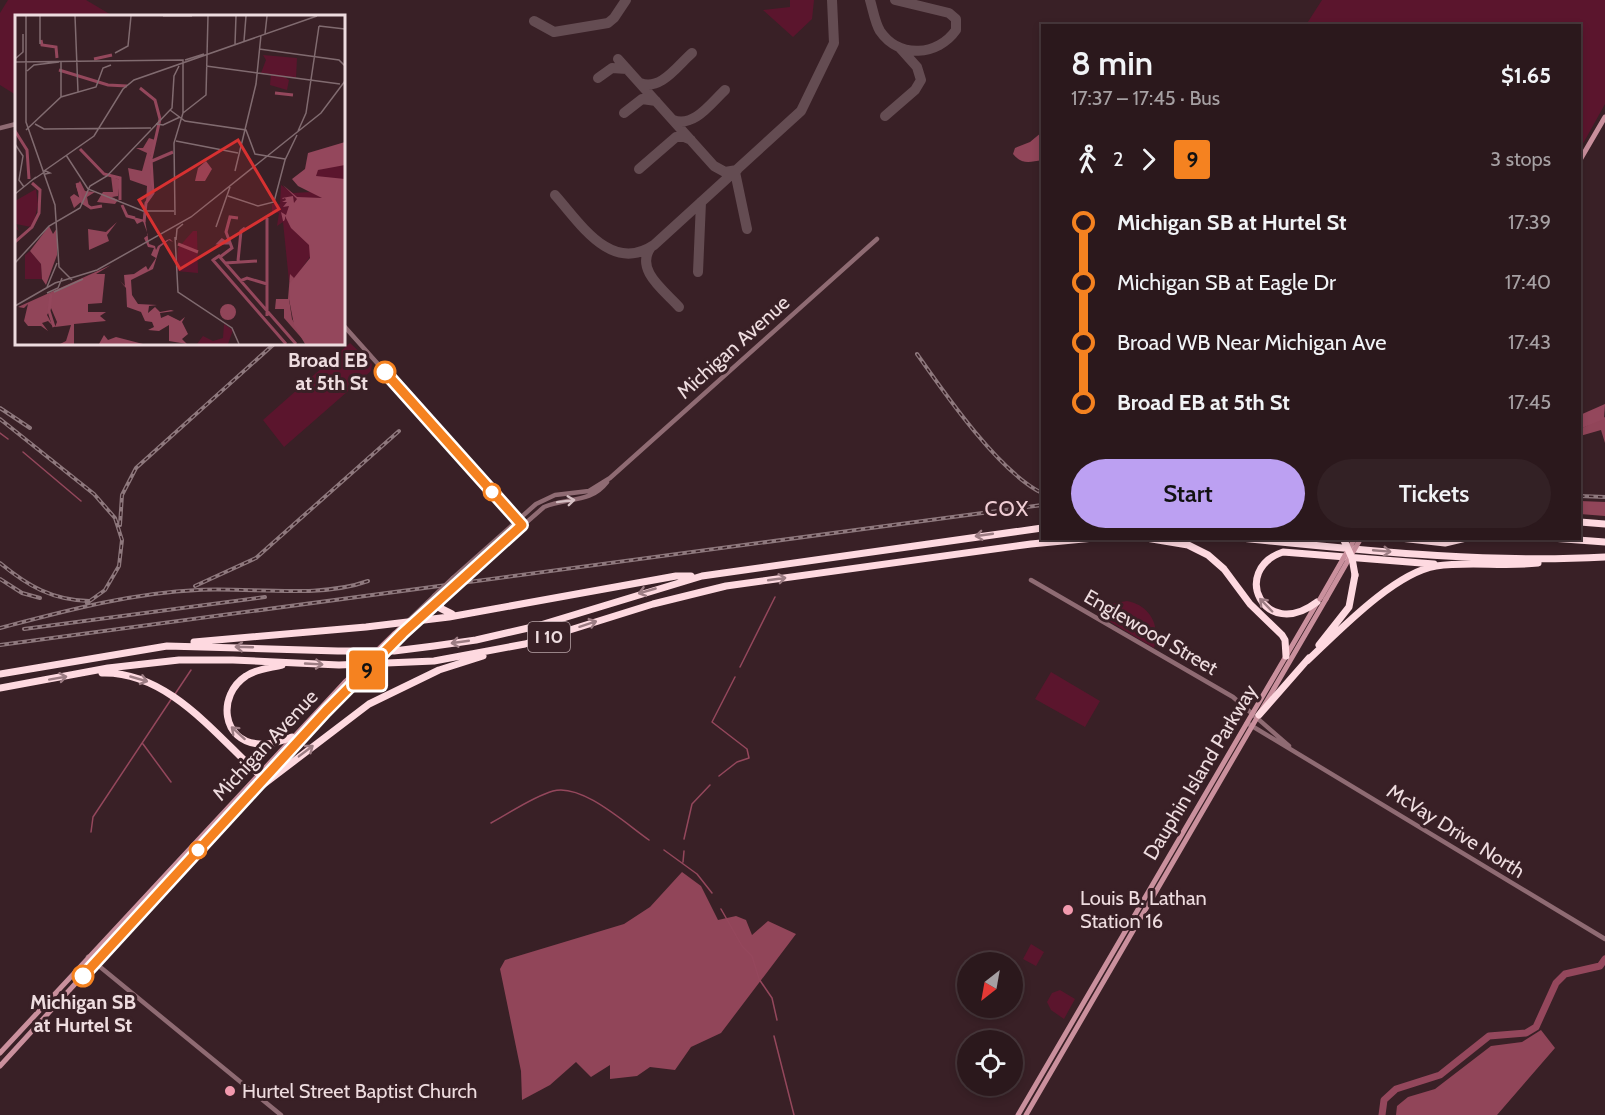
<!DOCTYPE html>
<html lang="en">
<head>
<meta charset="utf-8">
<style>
  body { margin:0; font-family:Cabin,sans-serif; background:#332125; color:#f1f3f6; height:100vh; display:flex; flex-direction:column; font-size:22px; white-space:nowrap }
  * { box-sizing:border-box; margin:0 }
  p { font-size:20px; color:#a6a0a3 }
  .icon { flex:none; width:33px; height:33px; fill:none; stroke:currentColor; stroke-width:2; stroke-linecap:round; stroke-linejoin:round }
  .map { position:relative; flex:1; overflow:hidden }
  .details { position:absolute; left:1041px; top:24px; width:540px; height:516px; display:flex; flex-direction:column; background:#2b181c; border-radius:0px; box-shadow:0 3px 9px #0003,0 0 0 2px #47373b }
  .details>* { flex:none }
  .badge { padding:0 12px; border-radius:4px; font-size:21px; line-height:39px }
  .needle { width:39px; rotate:211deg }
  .controls { position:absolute; left:957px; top:952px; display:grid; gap:12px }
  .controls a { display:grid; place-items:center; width:66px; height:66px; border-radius:50%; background:#2b181c; box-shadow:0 3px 9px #0003,0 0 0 2px #47373b; font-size:30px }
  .map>.badge { position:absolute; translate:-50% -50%; box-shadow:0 0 0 3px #fff }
  .legs { display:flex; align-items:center; gap:9px; height:66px; padding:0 30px; font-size:20px }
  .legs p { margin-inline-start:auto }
  .overview { display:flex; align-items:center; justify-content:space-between; height:102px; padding:0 30px }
  h1 { font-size:33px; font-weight:600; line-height:45px }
  .button { display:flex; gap:12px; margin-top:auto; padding:12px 30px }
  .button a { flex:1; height:69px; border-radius:36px; background:#bca0f2; color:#111; font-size:24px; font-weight:600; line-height:69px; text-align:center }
  .button a+a { background:#332125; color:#f1f3f6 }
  ul { padding:0 30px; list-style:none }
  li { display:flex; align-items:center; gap:21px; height:60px; font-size:22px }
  li i { display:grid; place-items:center; width:9px; height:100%; margin:0 8px; background:currentColor }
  li i::after { content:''; width:15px; height:15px; margin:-8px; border:4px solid; border-radius:50%; background:#2b181c }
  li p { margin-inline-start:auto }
  li:first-child i { background:linear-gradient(#0000 50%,currentColor 0) }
  li:last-child i { background:linear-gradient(currentColor 50%,#0000 0) }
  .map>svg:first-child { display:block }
  .green { fill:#5b152d }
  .forest { fill:#914559 }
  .water { fill:#94475c }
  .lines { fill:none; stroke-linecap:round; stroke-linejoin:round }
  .stream { stroke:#94475c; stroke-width:1.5 }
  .river { stroke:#94475c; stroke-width:7 }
  .taxiway { stroke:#644c52; stroke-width:10 }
  .tertiary { stroke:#8f6b73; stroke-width:4.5 }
  .secondary { stroke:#ca909d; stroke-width:5 }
  .motorway { stroke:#fed9e0; stroke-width:7 }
  .rail-casing { stroke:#8e787d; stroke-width:4 }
  .rail { stroke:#392026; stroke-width:1.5; stroke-dasharray:4.5; stroke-linecap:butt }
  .tertiary-bridge { stroke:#8f6b73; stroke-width:4.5 }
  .secondary-bridge { stroke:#ca909d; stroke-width:5 }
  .motorway-bridge { stroke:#fed9e0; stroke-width:7 }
  .oneway { stroke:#d6c0c4 }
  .oneway2 { stroke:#9c7c83 }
  .line-1-casing { stroke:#fff; stroke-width:14 }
  .line-1 { stroke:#f58220; stroke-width:9 }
  .stop-1-dot { fill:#fff; stroke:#f58220; stroke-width:3 }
  .poi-dot { fill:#f29aae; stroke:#392026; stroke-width:2 }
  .labels { text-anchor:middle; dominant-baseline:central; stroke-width:6; stroke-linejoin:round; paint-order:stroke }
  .shield { fill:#392026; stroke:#b8a4a8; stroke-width:1.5 }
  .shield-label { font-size:18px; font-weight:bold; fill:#eedcdf }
  .street-label { font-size:20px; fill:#eedcdf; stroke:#392026 }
  .stop-label { font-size:20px; font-weight:bold; fill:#eedcdf; stroke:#392026; text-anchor:end }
  .poi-label { font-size:20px; fill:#eedcdf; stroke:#392026; text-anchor:start }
  .neighbourhood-label { font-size:21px; letter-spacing:1.5px; fill:#f1ced5; stroke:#392026 }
  .inset-river { fill:none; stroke:#94475c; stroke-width:3 }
  .inset-road { fill:none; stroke:#816b70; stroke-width:1.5 }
  .view { fill:#d73131; fill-opacity:0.15; stroke:#d73131; stroke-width:3 }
  .inset-edge { fill:none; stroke:#eedcdf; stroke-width:3 }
</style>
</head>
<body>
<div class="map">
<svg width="1605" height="1115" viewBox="0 0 1605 1115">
  <rect width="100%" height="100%" fill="#392026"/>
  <path class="green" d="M 8,0 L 86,0 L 113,16 L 16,16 L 16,95 L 0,85 L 0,13 Z
    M 790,0 L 814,0 L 812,19 L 793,37 L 763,10 L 790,7 Z
    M 1322,0 L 1605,0 L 1605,104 L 1580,149 L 1580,26 L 1306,25 Z
    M 350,343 L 372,364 L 371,371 L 284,447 L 263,420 Z
    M 1127,601 C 1150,605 1161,626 1154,648 L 1097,614 L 1110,604 Z
    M 1051,672 L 1100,701 L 1085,727 L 1035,699 Z
    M 1031,944 L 1044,952 L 1036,966 L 1023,959 Z
    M 1060,990 L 1075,999 L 1064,1019 L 1051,1010 L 1047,1002 L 1052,993 Z"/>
  <path class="forest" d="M 1042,132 L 1042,160 C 1030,162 1022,165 1013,154 L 1015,148 L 1030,142 Z
    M 1605,417 L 1605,443 L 1601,430 L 1580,436 L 1580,429 Z
    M 1580,501 L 1605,502 L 1605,516 L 1580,514 Z
    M 682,872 L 701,886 L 718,920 L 736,916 L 746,920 L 752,935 L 768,921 L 796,934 L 721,1033 L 691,1047 L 675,1070 L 650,1067 L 637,1076 L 610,1079 L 610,1065 L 591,1077 L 576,1062 L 550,1085 L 522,1100 L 521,1071 L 500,969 L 505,960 L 624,924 L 650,907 Z
    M 1541,1030 L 1555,1048 L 1497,1115 L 1396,1115 L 1397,1106 L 1408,1097 L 1435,1089 L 1491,1046 L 1522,1042 Z"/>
  <path class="water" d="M 1605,404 L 1604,419 L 1580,429 L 1580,415 Z"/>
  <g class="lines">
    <path class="stream" d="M 0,433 L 8,439
      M 23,452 L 81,501
      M 740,667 L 775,597
      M 175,694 L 191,670
      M 143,744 L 171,782
      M 719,776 L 737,762 L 749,758 L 747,749 L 712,722 L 735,677
      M 491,823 C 510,813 532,797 553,791 C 582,783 626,824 649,840
      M 91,832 L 93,817 L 172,698
      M 684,839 L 692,804 L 710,785
      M 664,850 L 697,874 L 712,893
      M 683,862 L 684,851
      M 721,909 L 742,946 L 752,956 L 759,979 L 772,998 L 777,1020
      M 774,1036 L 794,1115"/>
    <path class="river" d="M 1382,1115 L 1384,1100 L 1396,1089 L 1440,1075 L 1489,1036 L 1526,1033 L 1536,1027 L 1556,983 L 1565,974 L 1600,966 L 1605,959"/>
    <path class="taxiway" d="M 870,0 C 873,10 875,23 880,31 C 899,59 938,56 956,30 L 956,19 L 949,13 L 895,0
      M 534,21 L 554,32 L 608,23 L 614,18 L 626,0
      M 618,59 L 714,166 L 725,172 L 737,170
      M 598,78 L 612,68 L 627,69
      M 640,83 C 661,91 677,66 692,53
      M 624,113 L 642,99 L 656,101
      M 885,116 L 915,90 L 921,80 L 917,67 L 900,48
      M 673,120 C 694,128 711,103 725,90
      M 639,169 L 676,137 L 684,137 L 691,140
      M 735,172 L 747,229
      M 555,195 C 580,223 611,274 654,245 L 801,111 L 834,43 L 832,0
      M 651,247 C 634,270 665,291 679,307
      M 698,272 L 701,202"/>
    <path class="tertiary" d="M 0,128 L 16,124
      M 344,326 L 522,525
      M 464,577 L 544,507 C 567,497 590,504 607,482
      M 453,578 L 536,504 L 555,495 L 589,491 L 610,478 L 877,239
      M 1031,580 L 1233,697 L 1289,746
      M 418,619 L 442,597
      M 408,621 L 434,596
      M 1247,723 L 1605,939
      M 88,957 L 281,1115"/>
    <path class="secondary" d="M 1580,160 L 1605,117
      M 403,633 L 417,620
      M 394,634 L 407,622
      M 254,788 L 354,682
      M 0,1053 L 345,682
      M 0,1066 L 246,797
      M 1018,1115 L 1317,603
      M 1026,1115 L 1326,599"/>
    <path class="motorway" d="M 1580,522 L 1605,524
      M 1146,538 L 1188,545 L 1208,555 L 1224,569 L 1250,604 L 1282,635 L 1285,640 L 1286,656
      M 1240,538 C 1361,550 1483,564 1605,557
      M 1400,538 L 1445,543 L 1466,538
      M 1551,538 L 1605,542
      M 442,597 L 440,608 L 452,614
      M 1317,602 C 1264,642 1230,570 1283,552 L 1434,564
      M 194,642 L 366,627 L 449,617 L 676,576 L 691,576
      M 1319,645 L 1349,607 L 1355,575
      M 1307,661 C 1339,631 1394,573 1436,566 C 1469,561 1504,567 1538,563
      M 282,665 C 270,668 256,669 246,676 C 217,695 221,742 260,744 C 271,745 282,741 292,737
      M 102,673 C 169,671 217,737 263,778
      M 0,674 L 167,646 L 338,651 L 394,651 L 434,646 L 476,640 L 537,626 L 702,576 L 1042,528
      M 0,688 L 108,668 L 179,660 L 233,660 L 339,665 L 434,661 L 525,644 L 653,604 L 726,586 L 1031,544 L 1094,538
      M 1259,715 L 1309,658
      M 243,800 L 369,704 L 439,670 L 483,656"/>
    <defs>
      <path id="rail" d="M 917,354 C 945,394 999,472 1042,493
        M 0,408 L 30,428
        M 0,419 L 94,494 L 115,518 L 122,540 L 119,566 L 105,590 L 87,603
        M 1580,496 L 1605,497
        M 120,525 L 122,495 L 136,468 L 274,344
        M 0,563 C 28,586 52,600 89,601
        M 0,579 L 22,593 L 40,598
        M 195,586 L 256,558 L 399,431
        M 0,628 C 65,611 131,593 198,590 C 251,587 318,599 368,581
        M 24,629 L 265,597
        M 0,645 L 1042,505"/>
    </defs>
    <use href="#rail" class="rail-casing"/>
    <use href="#rail" class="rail"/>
    <path class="tertiary-bridge" d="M 445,595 L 464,577
      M 434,596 L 453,578"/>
    <path class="secondary-bridge" d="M 1320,599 L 1355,538
      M 1326,599 L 1361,538
      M 345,682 L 394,634
      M 354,682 L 403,633"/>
    <path class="motorway-bridge" d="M 1343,538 L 1352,558 L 1355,575"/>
  </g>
  <defs><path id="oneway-shaft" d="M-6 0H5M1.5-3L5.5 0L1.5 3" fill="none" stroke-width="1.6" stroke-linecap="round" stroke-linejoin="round" transform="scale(1.5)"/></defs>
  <use class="oneway" href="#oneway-shaft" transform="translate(566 501) rotate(-7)"/>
  <g class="oneway2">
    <use href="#oneway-shaft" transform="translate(984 535) rotate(172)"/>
    <use href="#oneway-shaft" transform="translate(1382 551) rotate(5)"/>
    <use href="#oneway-shaft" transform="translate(777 579) rotate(-8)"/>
    <use href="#oneway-shaft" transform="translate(647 591) rotate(164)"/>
    <use href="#oneway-shaft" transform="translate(1266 605) rotate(-134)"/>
    <use href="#oneway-shaft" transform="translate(588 624) rotate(-18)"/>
    <use href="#oneway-shaft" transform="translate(460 642) rotate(172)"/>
    <use href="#oneway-shaft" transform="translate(244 647) rotate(-178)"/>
    <use href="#oneway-shaft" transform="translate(314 664) rotate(3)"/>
    <use href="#oneway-shaft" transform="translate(58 678) rotate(-10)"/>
    <use href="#oneway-shaft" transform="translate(139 679) rotate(16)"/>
    <use href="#oneway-shaft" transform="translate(238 733) rotate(-138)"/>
    <use href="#oneway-shaft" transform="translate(306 751) rotate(-37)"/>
  </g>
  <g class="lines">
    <defs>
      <path id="line-1" d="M 83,976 L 326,711 L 403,633 L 522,525 L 385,372"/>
    </defs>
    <use href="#line-1" class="line-1-casing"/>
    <use href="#line-1" class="line-1"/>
  </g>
  <g class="stop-1-dot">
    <circle cx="385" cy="372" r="10"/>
    <circle cx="492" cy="492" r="8"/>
    <circle cx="198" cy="850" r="8"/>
    <circle cx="83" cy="976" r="10"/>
  </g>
  <g class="poi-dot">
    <circle cx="1068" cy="910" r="6"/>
    <circle cx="230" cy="1091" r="6"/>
  </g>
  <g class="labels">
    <rect class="shield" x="528" y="622" width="42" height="30" rx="4.5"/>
    <g class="shield-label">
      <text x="549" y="637">I 10</text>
    </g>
    <g class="street-label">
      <text transform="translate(733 347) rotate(-42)">Michigan Avenue</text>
      <text transform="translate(1151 632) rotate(30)">Englewood Street</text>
      <text transform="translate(265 745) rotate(-47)">Michigan Avenue</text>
      <text transform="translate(1200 772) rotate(-59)">Dauphin Island Parkway</text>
      <text transform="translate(1456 831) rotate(32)">McVay Drive North</text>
    </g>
    <g class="stop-label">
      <text x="368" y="360">Broad EB<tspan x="368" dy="23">at 5th St</tspan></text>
      <text x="83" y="1002" text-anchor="middle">Michigan SB<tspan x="83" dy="23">at Hurtel St</tspan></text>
    </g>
    <g class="poi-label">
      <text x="1080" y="898">Louis B. Lathan<tspan x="1080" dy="23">Station 16</tspan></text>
      <text x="242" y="1091">Hurtel Street Baptist Church</text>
    </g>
    <g class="neighbourhood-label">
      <text x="1007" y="508">COX</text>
    </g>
  </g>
  <g transform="translate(15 15)">
    <rect width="330" height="330" fill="#392026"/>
    <path d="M 248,40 L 282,43 L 281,63 L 268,61 L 274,65 L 272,75 L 255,70 L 256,59 L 246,58 L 251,45 ZM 321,149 L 330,150 L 330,169 L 304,167 L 297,157 ZM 266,170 L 278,178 L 296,177 L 308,182 L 291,215 L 297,239 L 278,266 L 274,266 L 268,207 L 262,211 L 264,198 L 257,197 L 257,189 L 265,189 ZM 21,174 L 23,189 L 19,207 L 16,212 L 1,209 L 4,216 L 0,213 L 0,186 ZM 178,216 L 182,216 L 183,258 L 161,256 L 163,233 ZM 15,236 L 26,249 L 27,264 L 10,264 L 10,240 ZM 209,309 L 218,315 L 213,329 L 182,329 L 188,321 L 198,326 L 208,323 Z" fill="#5b152d"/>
    <path d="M 134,123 L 140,125 L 135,143 L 137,178 L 131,188 L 132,171 L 115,165 L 113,153 L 127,156 L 132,138 L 121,133 L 128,133 ZM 191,146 L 197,154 L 190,166 L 180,166 L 183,153 ZM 96,161 L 105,165 L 103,181 L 97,182 L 103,185 L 100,189 L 82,187 L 88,177 L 98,177 ZM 65,166 L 70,176 L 80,177 L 72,182 L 74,192 L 67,186 L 59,193 L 55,182 L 59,179 L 65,183 L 61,171 ZM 102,207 L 92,220 L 94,226 L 74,235 L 73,214 L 91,217 ZM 34,211 L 38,219 L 42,213 L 42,240 L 31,270 L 27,264 L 26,249 L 15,236 ZM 96,250 L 81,259 L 90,259 L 87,288 L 73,289 L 73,297 L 91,297 L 85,301 L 91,306 L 59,309 L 59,329 L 45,329 L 51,326 L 56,310 L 40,312 L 42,307 L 36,293 L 32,300 L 38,311 L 33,306 L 27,308 L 33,316 L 26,311 L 13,311 L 9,306 L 13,289 L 9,293 L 3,292 ZM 275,259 L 279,263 L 274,284 L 277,304 L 290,327 L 269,303 L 269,294 L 260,294 L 261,284 L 273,284 ZM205 297a8 8 0 1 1 16 0a8 8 0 1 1-16 0Z" fill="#914559"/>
    <path d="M 330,127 L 330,150 L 303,155 L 301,161 L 330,164 L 330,329 L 290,329 L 279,310 L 274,284 L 275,268 L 295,243 L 294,230 L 276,213 L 270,201 L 270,204 L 269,206 L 268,206 L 266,197 L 271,200 L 274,191 L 268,192 L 272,187 L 267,187 L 271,185 L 270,183 L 268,184 L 267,183 L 278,181 L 279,188 L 282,184 L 268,170 L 282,182 L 307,183 L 283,171 L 277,164 L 290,154 L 293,138 ZM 118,202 L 130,205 L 134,229 L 140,231 L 141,235 L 143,231 L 152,225 L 155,224 L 158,227 L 154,225 L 145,232 L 138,254 L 116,265 L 117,280 L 123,289 L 142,290 L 134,291 L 133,298 L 140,292 L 145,297 L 156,295 L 159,296 L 145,298 L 146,303 L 153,300 L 165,306 L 170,302 L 167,307 L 173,319 L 167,324 L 172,329 L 154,326 L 154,310 L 144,316 L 133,315 L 139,312 L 137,307 L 130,306 L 126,297 L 112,292 L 111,273 L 105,266 L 110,271 L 109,260 L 119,259 L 131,251 L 133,255 L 141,243 L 136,240 L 139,233 L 133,232 L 129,223 L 133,220 L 128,206 L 122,209 ZM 89,320 L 93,325 L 101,322 L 128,329 L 84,329 Z" fill="#94475c"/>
    <path class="inset-river" d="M 26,25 L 27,30 L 41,32 L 42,43M 79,44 L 97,40M 44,55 L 93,70 L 112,71M 125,73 L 140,85 L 145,104 L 136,144 L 138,178 L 131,188 L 129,207M 260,78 L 278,80M 0,116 L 12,135 L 14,164M 65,134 L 89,159 L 105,163 L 105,185M 137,146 L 158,137M 62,168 L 67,187 L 76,193 L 87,191M 107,190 L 112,201 L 120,203M 252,203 L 252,301M 0,227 L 17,212 L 24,198 L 25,175 L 17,168M 212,228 L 207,225 L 204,228 L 214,228M 163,229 L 183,237M 205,242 L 217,233 L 211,217 L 215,202 L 223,203M 197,244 L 271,329M 198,245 L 204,241 L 281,329M 223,246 L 226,216 L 230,213M 210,248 L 242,246M 225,266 L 232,263 L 252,269M 36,279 L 34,296 L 39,312"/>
    <path class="inset-road" d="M 11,1 L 11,107 L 40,190 L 44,252 L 57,265M 25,1 L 25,29M 60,1 L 63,77M 148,1 L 177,1M 304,11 L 330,14M 250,19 L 252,1M 229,26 L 231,1M 220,29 L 221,1M 244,34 L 324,45 L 330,51M 100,38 L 113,31 L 116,1M 0,44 L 8,37 L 8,19M 170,45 L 189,39M 0,47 L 168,45 L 168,98 L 159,128 L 160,200M 191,51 L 325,69M 12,56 L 19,50 L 44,47M 46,82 L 46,47M 155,95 L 170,106 L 231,115 L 240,139 L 270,144M 168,98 L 191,80 L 193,1M 20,109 L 29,114 L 136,113M 141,109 L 148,110 L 165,102M 11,115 L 46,82 L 81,72 L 88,53 L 96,50M 283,116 L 291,98 L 304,11M 161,126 L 223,138M 0,129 L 8,141 L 4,165 L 9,172M 51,140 L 73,174 L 128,196 L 159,196M 29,156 L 79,121 L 108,74 L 119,65 L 302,1M 220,156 L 241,69 L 246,20M 19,164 L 31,156 L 35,158 L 30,159M 0,179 L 21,162M 213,181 L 243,191 L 259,187 L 270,145 L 282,120M 201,212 L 215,172M 160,222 L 163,277 L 217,313 L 224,329M 161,225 L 162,214 L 168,209M 0,248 L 34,211 L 65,193 L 75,171 L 92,161 L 157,93 L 159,61 L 164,51M 32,272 L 42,248M 39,277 L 68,264M 32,278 L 43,273 L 47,263M 0,291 L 40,268 L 82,255 L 176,202 L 306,98 L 330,66"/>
    <path class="view" d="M 223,125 L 264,194 L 165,254 L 124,185 Z"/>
    <rect width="330" height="330" class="inset-edge"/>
  </g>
</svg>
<div class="controls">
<a><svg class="needle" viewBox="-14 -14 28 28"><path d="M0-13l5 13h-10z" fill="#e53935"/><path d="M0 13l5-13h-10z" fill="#a6a0a3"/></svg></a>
<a><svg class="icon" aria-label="locate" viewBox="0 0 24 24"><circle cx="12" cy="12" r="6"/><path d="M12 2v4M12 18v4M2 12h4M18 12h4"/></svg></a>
</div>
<b class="badge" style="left:367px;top:670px;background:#f58220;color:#111">9</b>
<section class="details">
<div class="overview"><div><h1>8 min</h1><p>17:37 – 17:45 · Bus</p></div><b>$1.65</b></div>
<div class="legs"><svg class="icon" aria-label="walk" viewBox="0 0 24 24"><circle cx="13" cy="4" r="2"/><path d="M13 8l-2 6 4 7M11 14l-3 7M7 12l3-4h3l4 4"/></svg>2<svg class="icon" aria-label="forward" viewBox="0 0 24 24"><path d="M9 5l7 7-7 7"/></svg><b class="badge" style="background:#f58220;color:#111">9</b><p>3 stops</p></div>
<ul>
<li><i style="color:#f58220"></i><b>Michigan SB at Hurtel St</b><p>17:39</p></li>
<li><i style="color:#f58220"></i><span>Michigan SB at Eagle Dr</span><p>17:40</p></li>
<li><i style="color:#f58220"></i><span>Broad WB Near Michigan Ave</span><p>17:43</p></li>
<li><i style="color:#f58220"></i><b>Broad EB at 5th St</b><p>17:45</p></li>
</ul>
<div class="button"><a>Start</a><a>Tickets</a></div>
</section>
</div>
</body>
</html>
